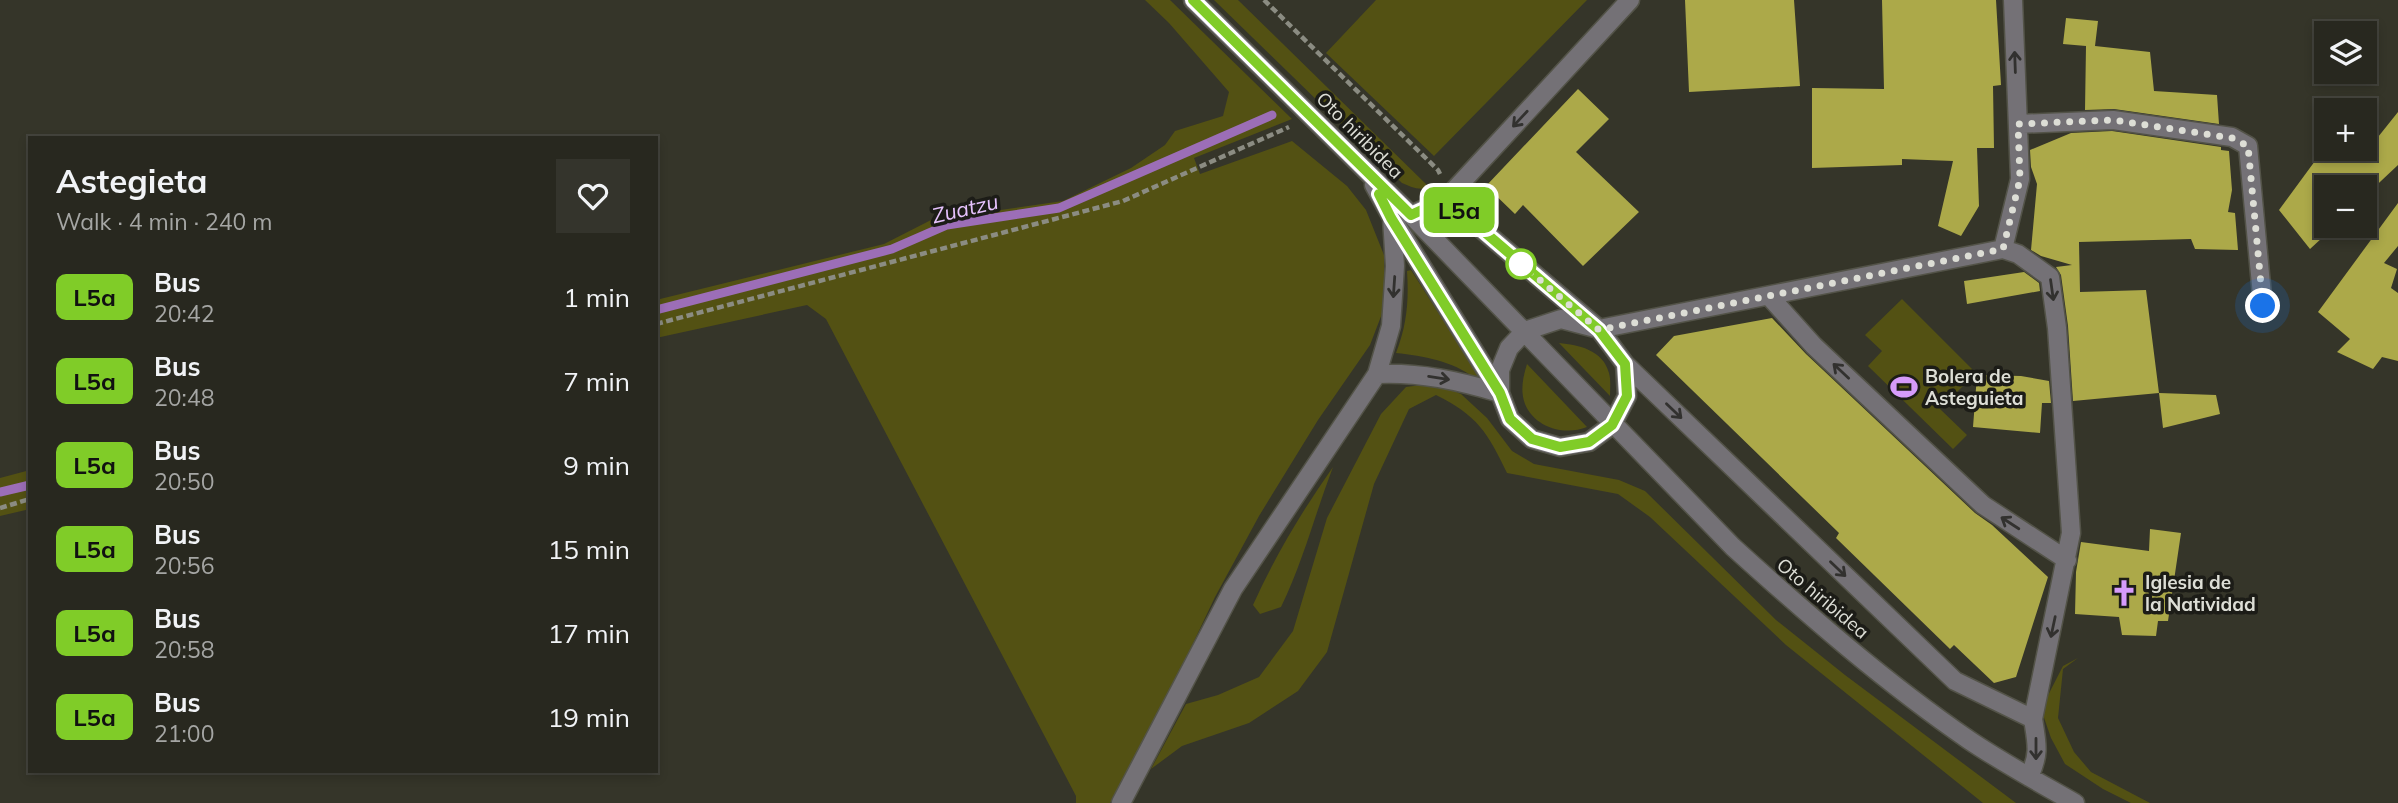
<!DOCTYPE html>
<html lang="en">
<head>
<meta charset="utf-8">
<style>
  body { margin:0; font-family:Mulish,sans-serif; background:#34342c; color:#f1f3f6; height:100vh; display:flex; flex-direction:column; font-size:26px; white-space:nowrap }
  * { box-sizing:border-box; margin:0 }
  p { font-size:23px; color:#a5a6a4 }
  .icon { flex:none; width:38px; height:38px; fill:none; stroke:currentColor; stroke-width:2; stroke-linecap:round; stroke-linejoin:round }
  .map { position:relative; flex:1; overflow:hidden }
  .drawer { position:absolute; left:28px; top:136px; width:630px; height:637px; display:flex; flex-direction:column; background:#28281f; border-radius:0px; box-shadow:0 4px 10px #0003,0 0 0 2px #44443d }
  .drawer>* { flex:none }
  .badge { padding:0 14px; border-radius:10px; font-size:24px; line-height:46px }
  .controls { position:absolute; left:2314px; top:21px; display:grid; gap:14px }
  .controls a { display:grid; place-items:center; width:63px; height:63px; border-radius:0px; background:#28281f; box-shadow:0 4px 10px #0003,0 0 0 2px #44443d; font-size:35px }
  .you { position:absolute; width:35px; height:35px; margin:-18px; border:5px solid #fff; border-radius:50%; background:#1a73e8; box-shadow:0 0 0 10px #1a73e833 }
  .map>.badge { position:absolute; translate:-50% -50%; box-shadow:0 0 0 4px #fff }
  .round { display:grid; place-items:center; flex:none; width:74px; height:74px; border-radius:0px; background:#34342c }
  .overview { display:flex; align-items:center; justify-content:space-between; height:119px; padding:0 28px }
  h1 { font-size:33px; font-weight:700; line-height:52px }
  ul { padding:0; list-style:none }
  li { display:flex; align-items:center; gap:21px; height:84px; padding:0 28px }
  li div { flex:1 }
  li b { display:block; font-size:26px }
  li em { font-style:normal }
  li .badge { min-width:77px; font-weight:700; text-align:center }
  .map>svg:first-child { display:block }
  .green { fill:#535113 }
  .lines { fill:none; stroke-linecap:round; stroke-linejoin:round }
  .stream { stroke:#9c6eb7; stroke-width:9 }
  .building { fill:#aca949 }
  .minor-casing { stroke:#535348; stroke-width:21 }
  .path { stroke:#8b8c82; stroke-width:4.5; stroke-dasharray:7 3.5; stroke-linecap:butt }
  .minor { stroke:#747176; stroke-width:18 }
  .oneway { stroke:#32312f }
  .line-casing { stroke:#fff; stroke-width:16 }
  .line { stroke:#80cc28; stroke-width:10 }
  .walk { stroke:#ddded6; stroke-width:7; stroke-dasharray:0 12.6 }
  .stop-dot { fill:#fff; stroke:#80cc28; stroke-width:3.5 }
  .labels { text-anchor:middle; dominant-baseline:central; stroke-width:7; stroke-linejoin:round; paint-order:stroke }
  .street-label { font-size:19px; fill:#ddded6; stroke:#1c1c17 }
  .poi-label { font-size:19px; font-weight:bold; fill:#ddded6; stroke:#1c1c17; text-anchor:start }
  .water-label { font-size:21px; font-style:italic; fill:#e6c2fd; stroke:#1c1c17 }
</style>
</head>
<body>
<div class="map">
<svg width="2398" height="803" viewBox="0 0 2398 803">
  <rect width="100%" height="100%" fill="#353529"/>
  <path class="green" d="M 1145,0 L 1170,0 L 1292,119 L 1194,158 L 1200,174 L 1292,141 L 1347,186 L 1366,210 L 1384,255 L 1385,306 L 1370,345 L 1318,420 L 1259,516 L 1215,597 L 1167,698 L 1110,803 L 1076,803 L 1076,796 L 826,319 L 807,305 L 656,338 L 656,300 L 884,244 L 931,220 L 1063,201 L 1131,168 L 1165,145 L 1175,131 L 1223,116 L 1229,92 L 1169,23 Z
    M 1214,0 L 1238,0 L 1429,187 C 1420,191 1411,187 1402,183 Z
    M 1376,0 L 1587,0 L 1434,156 L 1326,53 Z
    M 1411,270 L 1478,375 L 1475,378 C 1452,361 1424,356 1396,353 C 1407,325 1409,300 1407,271 Z
    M 1902,299 L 1976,373 L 1940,409 L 1967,435 L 1953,449 L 1868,366 L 1882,351 L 1865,335 Z
    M 1559,343 C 1579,345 1603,350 1609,373 C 1611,380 1610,389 1610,396 Z
    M 1527,364 L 1587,427 C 1565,436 1535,428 1525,404 C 1520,391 1523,377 1527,364 Z
    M 1435,383 L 1461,394 L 1487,418 L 1512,451 L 1534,464 L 1619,480 L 1645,491 L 1776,620 L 1845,675 L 2016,803 L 1983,803 L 1786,645 L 1650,517 L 1618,494 L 1507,473 C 1488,433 1477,415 1436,395 L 1409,409 L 1374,484 L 1327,652 L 1298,691 L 1249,723 L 1182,746 L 1151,769 L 1186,704 L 1218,695 L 1259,677 L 1293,631 L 1327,518 L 1381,414 L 1406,387 Z
    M 1333,467 C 1315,514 1303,562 1281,607 L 1260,614 L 1253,605 C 1275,556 1302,511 1333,467 Z
    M 30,470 L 30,509 L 0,516 L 0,478 Z
    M 2078,658 L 2063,669 L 2058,718 L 2074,752 L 2091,772 L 2150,803 L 2131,803 L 2103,789 L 2065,764 L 2051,738 L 2041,709 L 2063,666 Z"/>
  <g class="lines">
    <path class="stream" d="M 656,310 L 892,249 L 947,225 L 1059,208 L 1272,115
      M 0,492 L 30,485"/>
  </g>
  <path class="building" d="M 1685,0 L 1794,0 L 1800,86 L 1689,92 Z
    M 1882,0 L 1996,0 L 2001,85 L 1993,86 L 1994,148 L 1977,148 L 1979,206 L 1961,236 L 1938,226 L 1953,161 L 1902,159 L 1902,165 L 1812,168 L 1812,88 L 1884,89 Z
    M 2066,18 L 2098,21 L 2095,46 L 2150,52 L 2154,91 L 2217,95 L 2219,124 L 2114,109 L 2085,110 L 2086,46 L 2063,44 Z
    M 1578,89 L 1609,119 L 1576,152 L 1639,212 L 1583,266 L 1523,205 L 1515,214 L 1486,186 Z
    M 2398,112 L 2398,165 L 2364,197 L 2364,187 L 2326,187 L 2326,226 L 2335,226 L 2310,249 L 2279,210 L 2326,146 L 2326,149 L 2364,149 L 2364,134 L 2374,142 Z
    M 2112,131 L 2221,147 L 2221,150 L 2229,151 L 2232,190 L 2228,212 L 2235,213 L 2238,250 L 2195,249 L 2191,239 L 2079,242 L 2080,292 L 2146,290 L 2159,393 L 2073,401 L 2068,326 L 2061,275 L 2056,267 L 2072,265 L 2041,256 L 2031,250 L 2037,184 L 2031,167 L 2030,150 L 2071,133 Z
    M 2398,203 L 2398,246 L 2384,263 L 2397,269 L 2391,288 L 2398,293 L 2398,361 L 2382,357 L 2373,369 L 2337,352 L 2350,339 L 2318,312 Z
    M 2024,272 L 2039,283 L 2040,291 L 1967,304 L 1964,281 Z
    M 1772,318 L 1806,354 L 1975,513 L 1992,525 L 2048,577 L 2016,677 L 1994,683 L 1954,645 L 1950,649 L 1836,538 L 1839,533 L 1656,355 L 1674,336 Z
    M 1977,375 L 2021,376 L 2049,381 L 2051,403 L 2042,403 L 2040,433 L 1973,427 Z
    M 2159,393 L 2216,395 L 2220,414 L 2163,428 Z
    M 2150,529 L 2181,533 L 2168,621 L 2158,621 L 2156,636 L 2122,635 L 2119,617 L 2075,614 L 2076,572 L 2081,542 L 2149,551 Z"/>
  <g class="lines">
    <defs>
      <path id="minor" d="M 1193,0 L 1411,215 L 1733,547 C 1808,615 1886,683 1969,740 C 2003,763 2040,783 2075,803
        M 2018,124 L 2113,120 L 2232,137 L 2248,146 L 2263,306
        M 1374,185 L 1392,218 L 1500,393
        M 1446,199 L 1599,329 L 1625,364 L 1955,681 L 2033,719
        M 1411,215 L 1446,199 L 1630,0
        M 2003,249 L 2020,179 L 2013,0
        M 1769,296 L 1814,346 L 1983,505 L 2067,560
        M 1625,364 L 1627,396 L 1612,425 L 1589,442 L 1560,447 L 1532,439 L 1510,419 L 1500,393 L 1500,370 L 1509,348 L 1525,331 L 1561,319 L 1599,329 L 2003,249 L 2018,254 L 2050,277 L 2057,328 L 2071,533 L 2033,719 C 2037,744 2040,754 2029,777
        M 1377,374 C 1420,372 1459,381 1500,393
        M 1121,803 L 1233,589 L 1377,374 L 1391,326 L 1395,266 L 1392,218"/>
    </defs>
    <use href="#minor" class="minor-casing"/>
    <path class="path" d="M 1264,0 L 1438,170 L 1440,174
      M 656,324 L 1123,201 L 1289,127
      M 0,508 L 30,499"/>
    <use href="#minor" class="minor"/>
  </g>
  <defs><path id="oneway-shaft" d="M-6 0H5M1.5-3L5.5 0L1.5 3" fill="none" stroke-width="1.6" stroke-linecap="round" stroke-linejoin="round" transform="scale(1.75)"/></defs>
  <g class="oneway">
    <use href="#oneway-shaft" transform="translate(2015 62) rotate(-92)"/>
    <use href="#oneway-shaft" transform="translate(1520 119) rotate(133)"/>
    <use href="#oneway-shaft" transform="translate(1394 287) rotate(94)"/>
    <use href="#oneway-shaft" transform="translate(2052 290) rotate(82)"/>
    <use href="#oneway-shaft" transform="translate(1841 371) rotate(-137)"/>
    <use href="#oneway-shaft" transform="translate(1439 378) rotate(9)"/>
    <use href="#oneway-shaft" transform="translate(1674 411) rotate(44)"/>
    <use href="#oneway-shaft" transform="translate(2010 523) rotate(-147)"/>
    <use href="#oneway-shaft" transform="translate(1838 569) rotate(44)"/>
    <use href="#oneway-shaft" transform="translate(2053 627) rotate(102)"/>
    <use href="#oneway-shaft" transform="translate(2036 749) rotate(90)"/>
  </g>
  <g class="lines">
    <defs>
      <path id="line" d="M 1193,0 L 1411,215 L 1446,199 L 1599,330 L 1625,364 L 1627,396 L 1612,425 L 1589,442 L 1560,447 L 1532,439 L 1510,419 L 1500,393 L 1391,218 L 1379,194"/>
    </defs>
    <use href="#line" class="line-casing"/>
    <use href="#line" class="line"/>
    <path class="walk" d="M 1521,264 L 1599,330 L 2003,249 L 2020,179 L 2018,124 L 2113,120 L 2232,138 L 2248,146 L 2263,306"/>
  </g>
  <defs>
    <symbol id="stadium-bare" viewBox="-9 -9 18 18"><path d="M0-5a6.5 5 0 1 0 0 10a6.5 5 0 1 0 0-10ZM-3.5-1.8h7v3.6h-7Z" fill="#d69bfa" stroke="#1c1c17" stroke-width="2.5" paint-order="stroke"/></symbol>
    <symbol id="church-bare" viewBox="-9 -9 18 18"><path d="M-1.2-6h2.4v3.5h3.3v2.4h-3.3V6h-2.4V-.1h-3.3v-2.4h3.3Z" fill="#d69bfa" stroke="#1c1c17" stroke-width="2.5" paint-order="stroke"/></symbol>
  </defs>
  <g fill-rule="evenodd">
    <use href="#stadium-bare" x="1885" y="368" width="38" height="38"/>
    <use href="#church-bare" x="2105" y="574" width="38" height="38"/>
  </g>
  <circle class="stop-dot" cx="1521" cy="264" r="14"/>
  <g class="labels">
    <g class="street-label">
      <text transform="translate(1360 135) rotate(45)">Oto hiribidea</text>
      <text transform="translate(1823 598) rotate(40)">Oto hiribidea</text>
    </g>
    <g class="poi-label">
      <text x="1925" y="376">Bolera de<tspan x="1925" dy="22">Asteguieta</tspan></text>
      <text x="2145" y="582">Iglesia de<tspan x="2145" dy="22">la Natividad</tspan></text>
    </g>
    <g class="water-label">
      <text transform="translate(965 208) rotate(-13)">Zuatzu</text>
    </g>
  </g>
</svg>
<div class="controls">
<a><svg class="icon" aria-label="layers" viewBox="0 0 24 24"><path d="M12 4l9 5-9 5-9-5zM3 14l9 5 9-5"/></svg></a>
<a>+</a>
<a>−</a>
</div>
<div class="you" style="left:2263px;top:306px"></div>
<b class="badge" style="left:1459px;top:210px;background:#80cc28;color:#111">L5a</b>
<section class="drawer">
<div class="overview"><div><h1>Astegieta</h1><p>Walk · 4 min · 240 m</p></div><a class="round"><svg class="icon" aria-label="heart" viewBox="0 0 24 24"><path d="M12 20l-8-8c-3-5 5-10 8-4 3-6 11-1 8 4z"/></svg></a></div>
<ul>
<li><span class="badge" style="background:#80cc28;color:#111">L5a</span><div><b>Bus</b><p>20:42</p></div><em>1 min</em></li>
<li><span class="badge" style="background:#80cc28;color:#111">L5a</span><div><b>Bus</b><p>20:48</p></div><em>7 min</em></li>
<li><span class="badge" style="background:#80cc28;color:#111">L5a</span><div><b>Bus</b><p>20:50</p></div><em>9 min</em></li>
<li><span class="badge" style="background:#80cc28;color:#111">L5a</span><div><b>Bus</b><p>20:56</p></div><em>15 min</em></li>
<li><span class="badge" style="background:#80cc28;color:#111">L5a</span><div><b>Bus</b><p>20:58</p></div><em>17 min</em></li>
<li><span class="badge" style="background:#80cc28;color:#111">L5a</span><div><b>Bus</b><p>21:00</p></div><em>19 min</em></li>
</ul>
</section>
</div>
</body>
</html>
